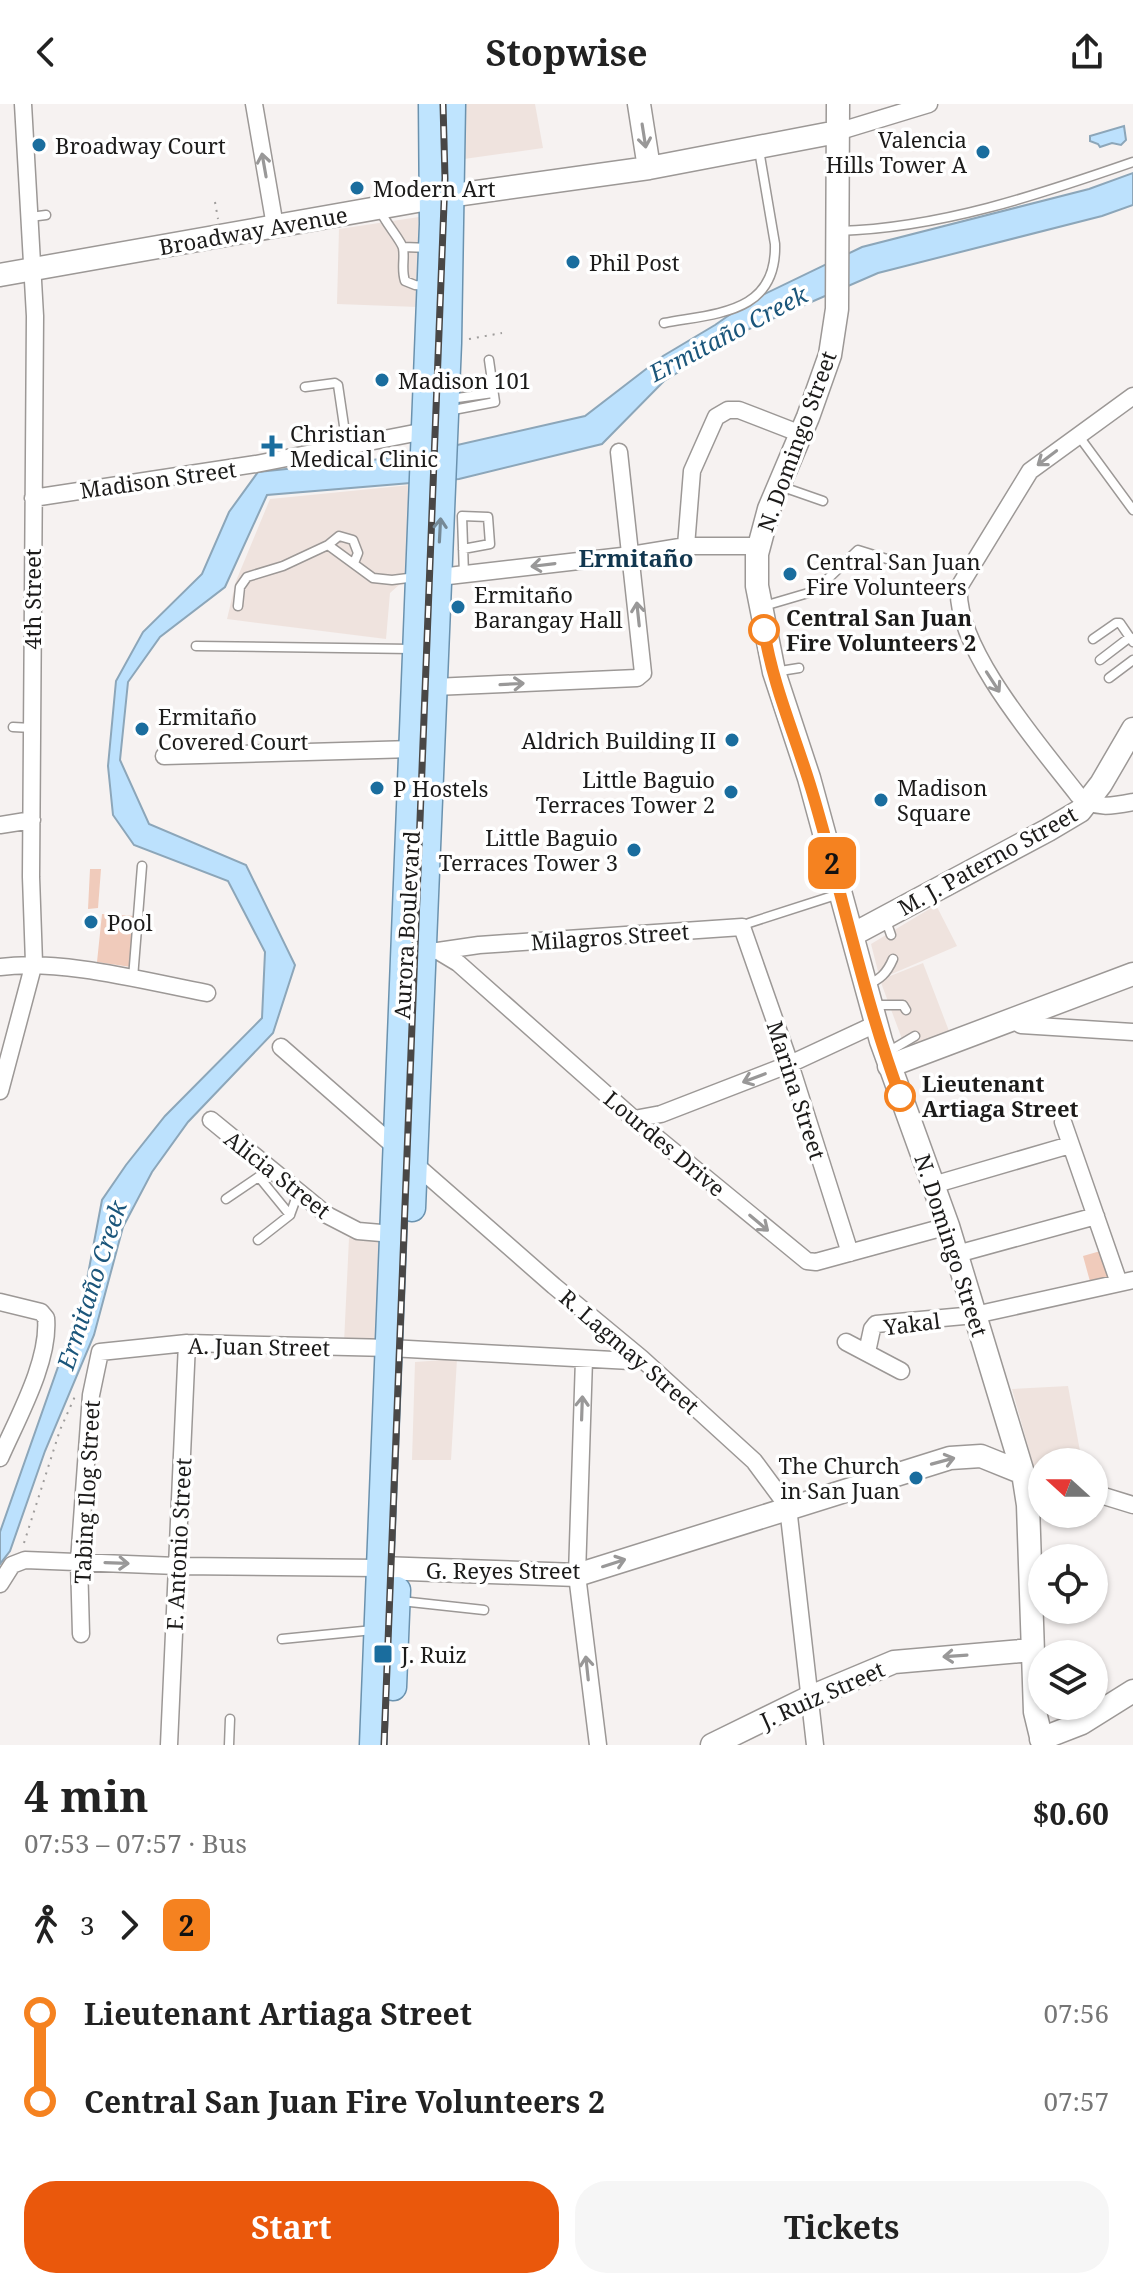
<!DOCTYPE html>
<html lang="en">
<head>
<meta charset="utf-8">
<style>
  body { margin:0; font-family:"Noto Serif",serif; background:#f6f6f6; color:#222; height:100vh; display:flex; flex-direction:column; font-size:30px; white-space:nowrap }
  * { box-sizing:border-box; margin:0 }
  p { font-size:26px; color:#767676 }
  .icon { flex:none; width:44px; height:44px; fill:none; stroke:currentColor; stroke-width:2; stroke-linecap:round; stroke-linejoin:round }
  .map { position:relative; height:1641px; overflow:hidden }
  .sheet { display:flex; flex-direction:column; background:#fff; flex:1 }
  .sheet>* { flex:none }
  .badge { padding:0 16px; border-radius:12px; font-size:28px; line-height:52px }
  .needle { width:52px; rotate:291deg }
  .buttons { position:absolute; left:1028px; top:1344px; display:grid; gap:16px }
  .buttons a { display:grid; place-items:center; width:80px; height:80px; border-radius:50%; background:#fff; box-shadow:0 2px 6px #0004; font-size:40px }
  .map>.badge { position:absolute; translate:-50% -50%; box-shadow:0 0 0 4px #fff }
  .legs { display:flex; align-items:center; gap:12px; height:88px; padding:0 24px; font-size:26px }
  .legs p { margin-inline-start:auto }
  .head { display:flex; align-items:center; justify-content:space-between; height:136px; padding:0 24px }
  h1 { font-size:44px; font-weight:700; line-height:60px }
  .primary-button { display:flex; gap:16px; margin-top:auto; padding:16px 24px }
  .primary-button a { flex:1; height:92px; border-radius:32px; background:#ea580c; color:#fff; font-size:32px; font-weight:700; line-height:92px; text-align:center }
  .primary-button a+a { background:#f6f6f6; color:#222 }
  ul { padding:0 24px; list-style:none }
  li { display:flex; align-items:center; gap:28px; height:88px; font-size:30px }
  li i { display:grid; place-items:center; width:12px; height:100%; margin:0 10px; background:currentColor }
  li i::after { content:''; width:20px; height:20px; margin:-10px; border:6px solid; border-radius:50%; background:#fff }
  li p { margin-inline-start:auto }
  li:first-child i { background:linear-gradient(#0000 50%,currentColor 0) }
  li:last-child i { background:linear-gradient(currentColor 50%,#0000 0) }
  header { display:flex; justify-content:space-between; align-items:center; height:104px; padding:0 24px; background:#fff; font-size:36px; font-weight:700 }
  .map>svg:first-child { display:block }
  .built { fill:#efe3de }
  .green { fill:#f0cbbb }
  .water { fill:#bce1fd; stroke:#8ca6b9; stroke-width:2 }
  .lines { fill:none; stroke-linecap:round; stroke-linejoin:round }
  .lane-casing { stroke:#9c9896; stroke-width:11 }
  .street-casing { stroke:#9c9896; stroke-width:19 }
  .secondary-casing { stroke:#9c9896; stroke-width:25 }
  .primary-casing { stroke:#6b92ae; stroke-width:29 }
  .path { stroke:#9f9d9c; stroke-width:2; stroke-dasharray:2 6; stroke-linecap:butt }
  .lane { stroke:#fff; stroke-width:8 }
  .street { stroke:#fff; stroke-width:16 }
  .secondary { stroke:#fff; stroke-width:22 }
  .primary { stroke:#bfe4fe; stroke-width:26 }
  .rail-casing { stroke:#494746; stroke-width:7 }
  .rail { stroke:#fff; stroke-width:4; stroke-dasharray:12; stroke-linecap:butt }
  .oneway { stroke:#999898 }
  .oneway2 { stroke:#768a97 }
  .line-1-casing { stroke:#fff; stroke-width:18 }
  .line-1 { stroke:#f58220; stroke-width:12 }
  .poi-dot { fill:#1a6d9e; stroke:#fff; stroke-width:3 }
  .stop-1-dot { fill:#fff; stroke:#f58220; stroke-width:4 }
  .labels { text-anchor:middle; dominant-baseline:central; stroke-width:7; stroke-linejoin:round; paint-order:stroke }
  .poi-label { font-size:22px; fill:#1c1b1a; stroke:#fff; text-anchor:start }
  .street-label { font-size:22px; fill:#1c1b1a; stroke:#fff }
  .stop-label { font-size:22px; font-weight:bold; fill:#1c1b1a; stroke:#fff; text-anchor:start }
  .water-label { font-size:24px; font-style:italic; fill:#1b567b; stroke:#fff }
  .neighbourhood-label { font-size:24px; font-weight:bold; fill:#12374f; stroke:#fff }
</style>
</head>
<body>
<header><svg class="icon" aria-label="back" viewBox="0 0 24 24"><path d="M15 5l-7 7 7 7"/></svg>Stopwise<svg class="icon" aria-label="share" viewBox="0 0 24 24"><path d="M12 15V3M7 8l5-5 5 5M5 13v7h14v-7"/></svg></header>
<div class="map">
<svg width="1133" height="1641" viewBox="0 0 1133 1641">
  <rect width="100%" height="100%" fill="#f6f2f1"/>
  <path class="built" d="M 456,0 L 535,0 L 543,44 L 457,56 Z
    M 419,113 L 418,203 L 337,200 L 339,125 Z
    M 411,381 L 409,472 L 390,489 L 386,535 L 227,515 L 236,477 L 270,395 Z
    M 936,801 L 957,842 L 880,875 L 871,840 Z
    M 923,859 L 949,927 L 905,943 L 880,876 Z
    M 349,1134 L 385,1136 L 380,1240 L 344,1239 Z
    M 457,1255 L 451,1356 L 412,1356 L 415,1258 Z
    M 1068,1282 L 1082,1358 L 1042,1358 L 1042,1366 L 1034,1364 L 1012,1285 Z"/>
  <path class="green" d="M 90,765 L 101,765 L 98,804 L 88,805 Z
    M 102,810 L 135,812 L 131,863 L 97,858 Z
    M 1104,1146 L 1112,1175 L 1091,1181 L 1083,1152 Z"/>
  <path class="water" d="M 1124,22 L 1126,36 L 1121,41 L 1112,39 L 1100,43 L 1098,40 L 1090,37 L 1090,32 Z
    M 1133,69 L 1133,101 L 1102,112 L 878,169 L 749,225 L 664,277 L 602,340 L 459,375 L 267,391 L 225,483 L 160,533 L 128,578 L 120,656 L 149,720 L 246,761 L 295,861 L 273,929 L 188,1018 L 152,1068 L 123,1123 L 94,1231 L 45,1347 L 10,1447 L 0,1460 L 0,1428 L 85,1186 L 102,1096 L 126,1061 L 165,1012 L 262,914 L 265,848 L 228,777 L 134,741 L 113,711 L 108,662 L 116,577 L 143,528 L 202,470 L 229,408 L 258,368 L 409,352 L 585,312 L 663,252 L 715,221 L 748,198 L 862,143 L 1089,85 Z"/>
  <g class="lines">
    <defs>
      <path id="lane" d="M 379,104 C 383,116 401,136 403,144 C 405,155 401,165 405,177 L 415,181 L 426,182
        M 30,113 L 46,111
        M 839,127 C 940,124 1038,91 1133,58
        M 403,143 L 430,144
        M 664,219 C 716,209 777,210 775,140 L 759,46
        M 305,283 L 335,279 L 338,281 L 347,342
        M 450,295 L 493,289
        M 448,307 L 495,298 L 489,256
        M 1078,331 L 1133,406
        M 780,382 L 823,397
        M 328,441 L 339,432 L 353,436 L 358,449 L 354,459
        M 463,445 L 490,440 L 488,413 L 462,412 L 464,471
        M 238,502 L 240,483 L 247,473 L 283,462 L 328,441 L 373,474 L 392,476 L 416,473
        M 764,502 L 815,487 L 858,446 L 887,455
        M 1093,535 L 1116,519 L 1120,519 L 1133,538
        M 196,542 L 412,545
        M 1100,556 L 1130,533
        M 774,568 L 799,564
        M 1109,574 L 1133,556
        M 13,623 L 32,624
        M 885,814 L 891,831
        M 742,823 L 749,819 L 839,790
        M 133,874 L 142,762
        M 866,881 C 880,876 887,869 893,855
        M 874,901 L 903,901 L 906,906
        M 888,948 L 915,932
        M 259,1073 L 290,1111
        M 226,1095 L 270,1065
        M 258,1136 L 290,1111 L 298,1089
        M 401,1497 L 484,1506
        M 282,1535 L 373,1526
        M 229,1641 L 230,1615"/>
      <path id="street" d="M 254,0 L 275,122
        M 837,28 L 929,0
        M 1133,292 L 1030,367 L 959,483 C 954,544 1041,643 1078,691 C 1094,706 1113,702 1133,698
        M 33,394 L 256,360 L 425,327
        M 686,442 L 692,367 L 716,313 L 728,306 L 739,306 L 801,330
        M 431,474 L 631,451 L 686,442 L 759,442
        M 434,583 L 637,574 L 643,569 L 619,348
        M 164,652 L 413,645
        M 0,721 L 32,716
        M 416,846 L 438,847 L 458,859 L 634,1015 L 807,1157 L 816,1158 L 948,1122
        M 438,847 L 479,841 L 742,823 L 790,960 L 850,1149
        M 0,863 C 63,855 144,877 207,889
        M 1013,916 L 1021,921 L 1133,928
        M 281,943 L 554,1182 L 641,1254 L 754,1357 L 788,1403 L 815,1641
        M 0,987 L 34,859 L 31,773 L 35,212 L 23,0
        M 634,1015 L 661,1010 L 790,960 L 876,920
        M 211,1016 L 327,1111 L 358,1127 L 393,1130
        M 1063,1018 L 1119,1179
        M 933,1081 L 1070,1041
        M 957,1150 L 1096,1112
        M 0,1198 L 41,1208 L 46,1214 C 50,1257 17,1315 0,1354
        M 846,1238 L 901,1267
        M 867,1248 L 872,1225 L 876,1220 L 975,1211 L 1133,1176
        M 584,1255 L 577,1471 L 598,1641
        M 1094,1389 L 1133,1401
        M 0,1480 L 12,1461 L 25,1456 L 177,1462 L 380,1464
        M 81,1530 L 79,1457 L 91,1291 L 100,1248 L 187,1239 L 390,1244 L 631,1257 L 641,1254
        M 169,1641 L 187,1239"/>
      <path id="secondary" d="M 639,0 L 649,64
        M 838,0 L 837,205 L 830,251 L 808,313 L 769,405 L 757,450 L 757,482 L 774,568 L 809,674 L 881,937 L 948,1122 L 1023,1369 L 1028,1401 L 1035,1608 L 1043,1641
        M 0,171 L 434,94 L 649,64 L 837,28
        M 852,831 L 1048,726 L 1080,707 L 1101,680 L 1133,625
        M 889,962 L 1133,870
        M 380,1464 L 577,1471 L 950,1354 L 981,1352 L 1023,1369
        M 1041,1635 L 1082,1619 L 1133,1587
        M 712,1641 L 808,1594 L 894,1558 L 1032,1546"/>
      <path id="primary" d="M 412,1104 L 448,239 L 452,0
        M 393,1583 L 397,1486
        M 373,1641 L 433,120 L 432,0"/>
    </defs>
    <use href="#lane" class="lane-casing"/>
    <use href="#street" class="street-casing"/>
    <use href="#secondary" class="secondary-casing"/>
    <use href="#primary" class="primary-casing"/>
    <path class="path" d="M 215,98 L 218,115
      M 469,235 L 502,229
      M 24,1439 L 60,1326 L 76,1290"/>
    <use href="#lane" class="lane"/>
    <use href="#street" class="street"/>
    <use href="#secondary" class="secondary"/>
    <use href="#primary" class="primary"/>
    <defs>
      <path id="rail" d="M 384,1641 L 445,74 L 443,0"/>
    </defs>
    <use href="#rail" class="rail-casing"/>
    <use href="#rail" class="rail"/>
  </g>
  <defs><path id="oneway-shaft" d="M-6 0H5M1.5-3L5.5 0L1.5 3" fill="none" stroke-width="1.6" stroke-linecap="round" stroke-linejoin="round" transform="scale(2)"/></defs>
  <g class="oneway">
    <use href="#oneway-shaft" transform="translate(644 32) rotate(81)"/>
    <use href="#oneway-shaft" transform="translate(264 61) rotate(-100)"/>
    <use href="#oneway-shaft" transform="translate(1047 354) rotate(143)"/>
    <use href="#oneway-shaft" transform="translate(543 461) rotate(173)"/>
    <use href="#oneway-shaft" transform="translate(638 510) rotate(-96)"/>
    <use href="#oneway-shaft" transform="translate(993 578) rotate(57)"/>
    <use href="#oneway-shaft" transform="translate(512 580) rotate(-3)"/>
    <use href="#oneway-shaft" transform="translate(754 974) rotate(159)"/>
    <use href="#oneway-shaft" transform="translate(759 1119) rotate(40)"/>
    <use href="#oneway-shaft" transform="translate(582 1304) rotate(-88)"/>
    <use href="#oneway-shaft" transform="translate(943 1357) rotate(-15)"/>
    <use href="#oneway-shaft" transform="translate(117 1459) rotate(2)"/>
    <use href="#oneway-shaft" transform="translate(614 1459) rotate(-18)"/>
    <use href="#oneway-shaft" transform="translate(955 1552) rotate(176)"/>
    <use href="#oneway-shaft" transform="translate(587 1564) rotate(-96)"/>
  </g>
  <use class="oneway2" href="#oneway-shaft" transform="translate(440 426) rotate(-87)"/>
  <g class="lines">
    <defs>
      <path id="line-1" d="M 764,526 C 773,584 798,638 814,694 C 843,793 864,895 900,992"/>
    </defs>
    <use href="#line-1" class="line-1-casing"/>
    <use href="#line-1" class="line-1"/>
  </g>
  <g class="poi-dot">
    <circle cx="39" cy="41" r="8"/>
    <circle cx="983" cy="48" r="8"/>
    <circle cx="357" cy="84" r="8"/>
    <circle cx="573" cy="158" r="8"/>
    <circle cx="382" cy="276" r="8"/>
    <path d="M268 330h8v8h8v8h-8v8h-8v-8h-8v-8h8z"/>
    <circle cx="790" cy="470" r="8"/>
    <circle cx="458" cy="503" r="8"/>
    <circle cx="142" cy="625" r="8"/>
    <circle cx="732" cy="636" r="8"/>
    <circle cx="377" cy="684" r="8"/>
    <circle cx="731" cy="688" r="8"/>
    <circle cx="881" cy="696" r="8"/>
    <circle cx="634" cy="746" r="8"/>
    <circle cx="91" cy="818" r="8"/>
    <circle cx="916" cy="1374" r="8"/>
    <rect x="373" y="1540" width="20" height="20" rx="4"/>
  </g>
  <g class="stop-1-dot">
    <circle cx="764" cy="526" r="14"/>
    <circle cx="900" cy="992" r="14"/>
  </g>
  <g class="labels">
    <g class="poi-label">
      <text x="967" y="35" text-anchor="end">Valencia<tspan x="967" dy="25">Hills Tower A</tspan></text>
      <text x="55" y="41">Broadway Court</text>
      <text x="373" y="84">Modern Art</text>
      <text x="589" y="158">Phil Post</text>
      <text x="398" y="276">Madison 101</text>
      <text x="290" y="329">Christian<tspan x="290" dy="25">Medical Clinic</tspan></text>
      <text x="806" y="457">Central San Juan<tspan x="806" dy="25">Fire Volunteers</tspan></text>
      <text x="474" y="490">Ermitaño<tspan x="474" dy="25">Barangay Hall</tspan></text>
      <text x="158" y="612">Ermitaño<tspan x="158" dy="25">Covered Court</tspan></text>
      <text x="716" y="636" text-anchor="end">Aldrich Building II</text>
      <text x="715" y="675" text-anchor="end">Little Baguio<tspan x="715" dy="25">Terraces Tower 2</tspan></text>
      <text x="897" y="683">Madison<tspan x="897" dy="25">Square</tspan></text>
      <text x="393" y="684">P Hostels</text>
      <text x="618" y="733" text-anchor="end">Little Baguio<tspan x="618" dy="25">Terraces Tower 3</tspan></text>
      <text x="107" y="818">Pool</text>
      <text x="900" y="1361" text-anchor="end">The Church<tspan x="900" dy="25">in San Juan</tspan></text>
      <text x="401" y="1550">J. Ruiz</text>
    </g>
    <g class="street-label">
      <text transform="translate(253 126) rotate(-10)">Broadway Avenue</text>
      <text transform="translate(796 337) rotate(-70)">N. Domingo Street</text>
      <text transform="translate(158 375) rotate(-8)">Madison Street</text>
      <text transform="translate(32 495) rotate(-90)">4th Street</text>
      <text transform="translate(987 756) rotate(-29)">M. J. Paterno Street</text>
      <text transform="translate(406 821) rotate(-87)">Aurora Boulevard</text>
      <text transform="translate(610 832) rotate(-4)">Milagros Street</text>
      <text transform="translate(797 986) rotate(72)">Marina Street</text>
      <text transform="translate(665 1039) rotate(40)">Lourdes Drive</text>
      <text transform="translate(278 1070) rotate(38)">Alicia Street</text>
      <text transform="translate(952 1141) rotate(72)">N. Domingo Street</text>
      <text transform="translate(912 1219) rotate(-7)">Yakal</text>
      <text transform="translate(259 1242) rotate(1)">A. Juan Street</text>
      <text transform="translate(630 1247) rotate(41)">R. Lagmay Street</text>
      <text transform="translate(86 1388) rotate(-87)">Tabing Ilog Street</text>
      <text transform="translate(178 1440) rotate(-87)">F. Antonio Street</text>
      <text x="503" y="1466">G. Reyes Street</text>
      <text transform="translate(822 1590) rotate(-24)">J. Ruiz Street</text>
    </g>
    <g class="stop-label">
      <text x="786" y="513">Central San Juan<tspan x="786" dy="25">Fire Volunteers 2</tspan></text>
      <text x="922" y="979">Lieutenant<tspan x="922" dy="25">Artiaga Street</tspan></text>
    </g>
    <g class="water-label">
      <text transform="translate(728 229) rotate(-28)">Ermitaño Creek</text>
      <text transform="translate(91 1181) rotate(-72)">Ermitaño Creek</text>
    </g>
    <g class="neighbourhood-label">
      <text x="636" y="453">Ermitaño</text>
    </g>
  </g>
</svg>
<div class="buttons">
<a><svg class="needle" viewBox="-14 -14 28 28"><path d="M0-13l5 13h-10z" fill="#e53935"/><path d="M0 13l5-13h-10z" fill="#767676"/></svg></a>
<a><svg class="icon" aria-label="locate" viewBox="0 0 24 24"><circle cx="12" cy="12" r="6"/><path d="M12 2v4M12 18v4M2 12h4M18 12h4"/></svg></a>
<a><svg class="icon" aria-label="layers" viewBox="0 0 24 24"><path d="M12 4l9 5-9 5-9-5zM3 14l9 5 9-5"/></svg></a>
</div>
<b class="badge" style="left:832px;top:759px;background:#f58220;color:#111">2</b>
</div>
<section class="sheet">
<div class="head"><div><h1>4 min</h1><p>07:53 – 07:57 · Bus</p></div><b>$0.60</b></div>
<div class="legs"><svg class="icon" aria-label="walk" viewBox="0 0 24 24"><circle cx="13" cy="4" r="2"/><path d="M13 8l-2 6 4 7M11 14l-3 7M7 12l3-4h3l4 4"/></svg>3<svg class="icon" aria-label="forward" viewBox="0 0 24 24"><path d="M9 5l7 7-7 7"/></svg><b class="badge" style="background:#f58220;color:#111">2</b></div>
<ul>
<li><i style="color:#f58220"></i><b>Lieutenant Artiaga Street</b><p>07:56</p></li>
<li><i style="color:#f58220"></i><b>Central San Juan Fire Volunteers 2</b><p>07:57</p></li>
</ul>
<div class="primary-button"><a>Start</a><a>Tickets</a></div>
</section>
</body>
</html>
